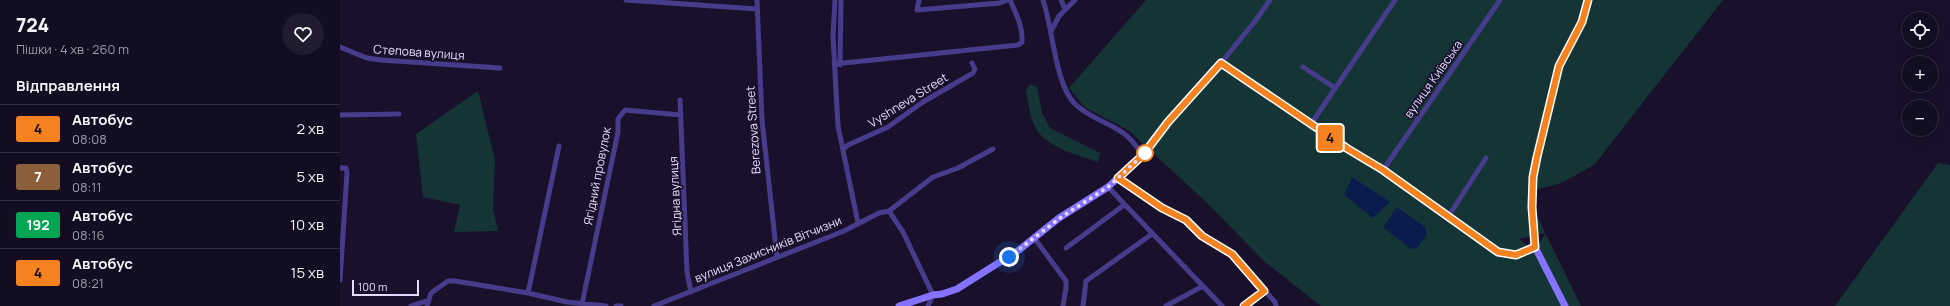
<!DOCTYPE html>
<html lang="uk">
<head>
<meta charset="utf-8">
<style>
  body { margin:0; font-family:Manrope,sans-serif; background:#201b2e; color:#f1f3f6; height:100vh; display:flex; flex-direction:column; font-size:15px; white-space:nowrap }
  * { box-sizing:border-box; margin:0 }
  p { font-size:13px; color:#9d9ca5 }
  .icon { flex:none; width:22px; height:22px; fill:none; stroke:currentColor; stroke-width:2; stroke-linecap:round; stroke-linejoin:round }
  .map { position:relative; flex:1; overflow:hidden }
  .side { display:flex; flex-direction:column; background:#130d21; width:340px }
  .side>* { flex:none }
  .badge { padding:0 8px; border-radius:3px; font-size:14px; line-height:26px }
  .buttons { position:absolute; left:1562px; top:12px; display:grid; gap:8px }
  .buttons a { display:grid; place-items:center; width:36px; height:36px; border-radius:50%; background:#130d21; box-shadow:0 4px 16px #0002,0 0 0 1px #322d3f; font-size:20px }
  .scale { position:absolute; left:12px; bottom:10px; width:67px; box-sizing:border-box; padding-left:4px; border:2px solid #e4dcff; border-top:0; font-size:11px; line-height:14px; white-space:nowrap; color:#e4dcff; -webkit-text-stroke:3px #19112c; paint-order:stroke }
  .you { position:absolute; width:20px; height:20px; margin:-10px; border:3px solid #fff; border-radius:50%; background:#1a73e8; box-shadow:0 0 0 6px #1a73e833 }
  .map>.badge { position:absolute; translate:-50% -50%; box-shadow:0 0 0 2px #fff }
  h2 { padding:0 16px; font-size:15px; line-height:36px }
  .round { display:grid; place-items:center; flex:none; width:42px; height:42px; border-radius:21px; background:#201b2e }
  .head { display:flex; align-items:center; justify-content:space-between; height:68px; padding:0 16px }
  h1 { font-size:19px; font-weight:800; line-height:30px }
  ul { padding:0; list-style:none }
  li { display:flex; align-items:center; gap:12px; height:48px; padding:0 16px; border-top:1px solid #322d3f }
  li div { flex:1 }
  li b { display:block; font-size:15px }
  li em { font-style:normal }
  li .badge { min-width:44px; font-weight:700; text-align:center }
  main { display:flex; flex:1; min-height:0 }
  .map>svg:first-child { display:block }
  .green { fill:#143436; fill-rule:evenodd }
  .water { fill:#0b1c4c }
  .lines { fill:none; stroke-linecap:round; stroke-linejoin:round }
  .street { stroke:#473c8b; stroke-width:5 }
  .secondary { stroke:#8573ff; stroke-width:7 }
  .line-casing { stroke:#fff; stroke-width:9 }
  .line { stroke:#f58220; stroke-width:6 }
  .walk { stroke:#e4dcff; stroke-width:4; stroke-dasharray:0 7.2 }
  .stop-dot { fill:#fff; stroke:#f58220; stroke-width:2 }
  .labels { text-anchor:middle; dominant-baseline:central; stroke-width:3.5; stroke-linejoin:round; paint-order:stroke }
  .street-label { font-size:12px; fill:#e4dcff; stroke:#19112c }
</style>
</head>
<body>
<main>
<section class="side">
<div class="head"><div><h1>724</h1><p>Пішки · 4 хв · 260 m</p></div><a class="round"><svg class="icon" aria-label="heart" viewBox="0 0 24 24"><path d="M12 20l-8-8c-3-5 5-10 8-4 3-6 11-1 8 4z"/></svg></a></div>
<h2>Відправлення</h2>
<ul>
<li><span class="badge" style="background:#f58220;color:#111">4</span><div><b>Автобус</b><p>08:08</p></div><em>2 хв</em></li>
<li><span class="badge" style="background:#8b5e3c;color:#fff">7</span><div><b>Автобус</b><p>08:11</p></div><em>5 хв</em></li>
<li><span class="badge" style="background:#00a651;color:#fff">192</span><div><b>Автобус</b><p>08:16</p></div><em>10 хв</em></li>
<li><span class="badge" style="background:#f58220;color:#111">4</span><div><b>Автобус</b><p>08:21</p></div><em>15 хв</em></li>
</ul>
</section>
<div class="map">
<svg width="1610" height="306" viewBox="0 0 1610 306">
  <rect width="100%" height="100%" fill="#19112c"/>
  <path class="green" d="M 806,0 L 1383,0 L 1254,165 L 1221,183 L 1196,190 L 1196,214 L 1241,306 L 981,306 L 925,262 L 865,201 L 788,130 L 744,107 L 729,88 ZM 1206,233 L 1194,250 L 1179,239 Z
    M 690,84 L 697,87 L 702,113 L 710,128 L 760,153 L 758,162 C 736,154 701,147 693,122 C 689,112 688,101 686,91 Z
    M 138,91 L 155,160 L 153,209 L 158,231 L 114,232 L 120,205 L 83,197 L 76,134 Z
    M 1598,163 L 1610,165 L 1610,306 L 1495,306 Z"/>
  <path class="water" d="M 1012,177 L 1050,202 L 1033,218 L 1004,195 Z
    M 1057,207 L 1085,227 L 1087,234 L 1077,248 L 1071,249 L 1043,227 Z"/>
  <g class="lines">
    <path class="street" d="M 286,0 L 417,9
      M 417,0 L 422,120 L 437,257
      M 495,0 L 493,36 L 498,126 L 518,223
      M 579,0 L 577,10 L 660,3 L 667,0
      M 703,0 C 713,29 715,84 735,104 C 750,119 772,123 787,136 C 793,141 798,149 803,155
      M 721,0 L 725,9
      M 711,31 L 719,16 L 735,0
      M 0,47 L 27,58 L 41,60 L 160,68
      M 881,63 L 916,20 L 930,0
      M 494,64 L 678,45 L 682,42 C 683,26 676,14 670,0
      M 500,65 L 501,0
      M 963,67 L 995,88
      M 340,100 L 347,272 L 351,292
      M 0,115 L 59,114
      M 971,124 L 1055,0
      M 503,149 L 508,145 L 548,127 L 583,102 L 633,73 L 635,69 L 632,63
      M 0,168 L 6,168 L 7,173 L 0,280
      M 1043,170 L 1160,0
      M 778,178 L 822,208 L 846,220 L 862,236 L 892,254 L 935,302 L 936,306
      M 768,187 L 882,306
      M 549,211 L 593,177 L 618,168 L 653,149
      M 1108,217 L 1146,158
      M 695,239 L 726,281 L 726,288 L 723,306
      M 726,248 L 784,205
      M 188,293 L 219,146
      M 242,304 L 278,132 L 278,119 L 285,110 L 341,115
      M 71,306 L 89,300
      M 87,306 L 91,293 L 108,281 L 115,281 L 188,293 L 227,302 L 266,306
      M 276,306 L 281,306
      M 314,306 L 504,231 L 539,213 L 549,211 L 563,232 L 593,295 L 588,306
      M 743,306 L 746,281 L 812,234
      M 826,306 L 863,286
      M 904,306 L 924,291"/>
    <path class="secondary" d="M 559,306 L 593,295 L 602,294 L 617,289 L 679,250 L 719,218 L 768,187 L 803,155 L 828,122 L 881,63 L 1008,149 L 1040,168 L 1157,252 L 1176,255 L 1195,247
      M 1225,306 L 1195,247 L 1192,207 L 1193,177 L 1219,66 L 1242,22 L 1248,0"/>
  </g>
  <g class="lines">
    <defs>
      <path id="line" d="M 904,306 L 924,291 L 892,254 L 862,236 L 846,220 L 822,208 L 778,178 L 803,155 L 828,122 L 881,63 L 1008,149 L 1043,170 L 1158,252 L 1176,255 L 1195,247 L 1192,207 L 1193,177 L 1197,157 L 1219,66 L 1242,22 L 1248,0"/>
    </defs>
    <use href="#line" class="line-casing"/>
    <use href="#line" class="line"/>
    <path class="walk" d="M 669,257 L 720,218 L 768,187 L 805,153"/>
  </g>
  <circle class="stop-dot" cx="805" cy="153" r="8"/>
  <g class="labels">
    <g class="street-label">
      <text transform="translate(79 52) rotate(4)">Степова вулиця</text>
      <text transform="translate(1093 79) rotate(-55)">вулиця Київська</text>
      <text transform="translate(568 100) rotate(-32)">Vyshneva Street</text>
      <text transform="translate(413 130) rotate(-94)">Berezova Street</text>
      <text transform="translate(257 176) rotate(-79)">Ягідний провулок</text>
      <text transform="translate(335 196) rotate(-93)">Ягідна вулиця</text>
      <text transform="translate(428 249) rotate(-22)">вулиця Захисників Вітчизни</text>
    </g>
  </g>
</svg>
<div class="buttons">
<a><svg class="icon" aria-label="locate" viewBox="0 0 24 24"><circle cx="12" cy="12" r="6"/><path d="M12 2v4M12 18v4M2 12h4M18 12h4"/></svg></a>
<a>+</a>
<a>−</a>
</div>
<div class="scale">100 m</div>
<div class="you" style="left:669px;top:257px"></div>
<b class="badge" style="left:990px;top:138px;background:#f58220;color:#111">4</b>
</div>
</main>
</body>
</html>
